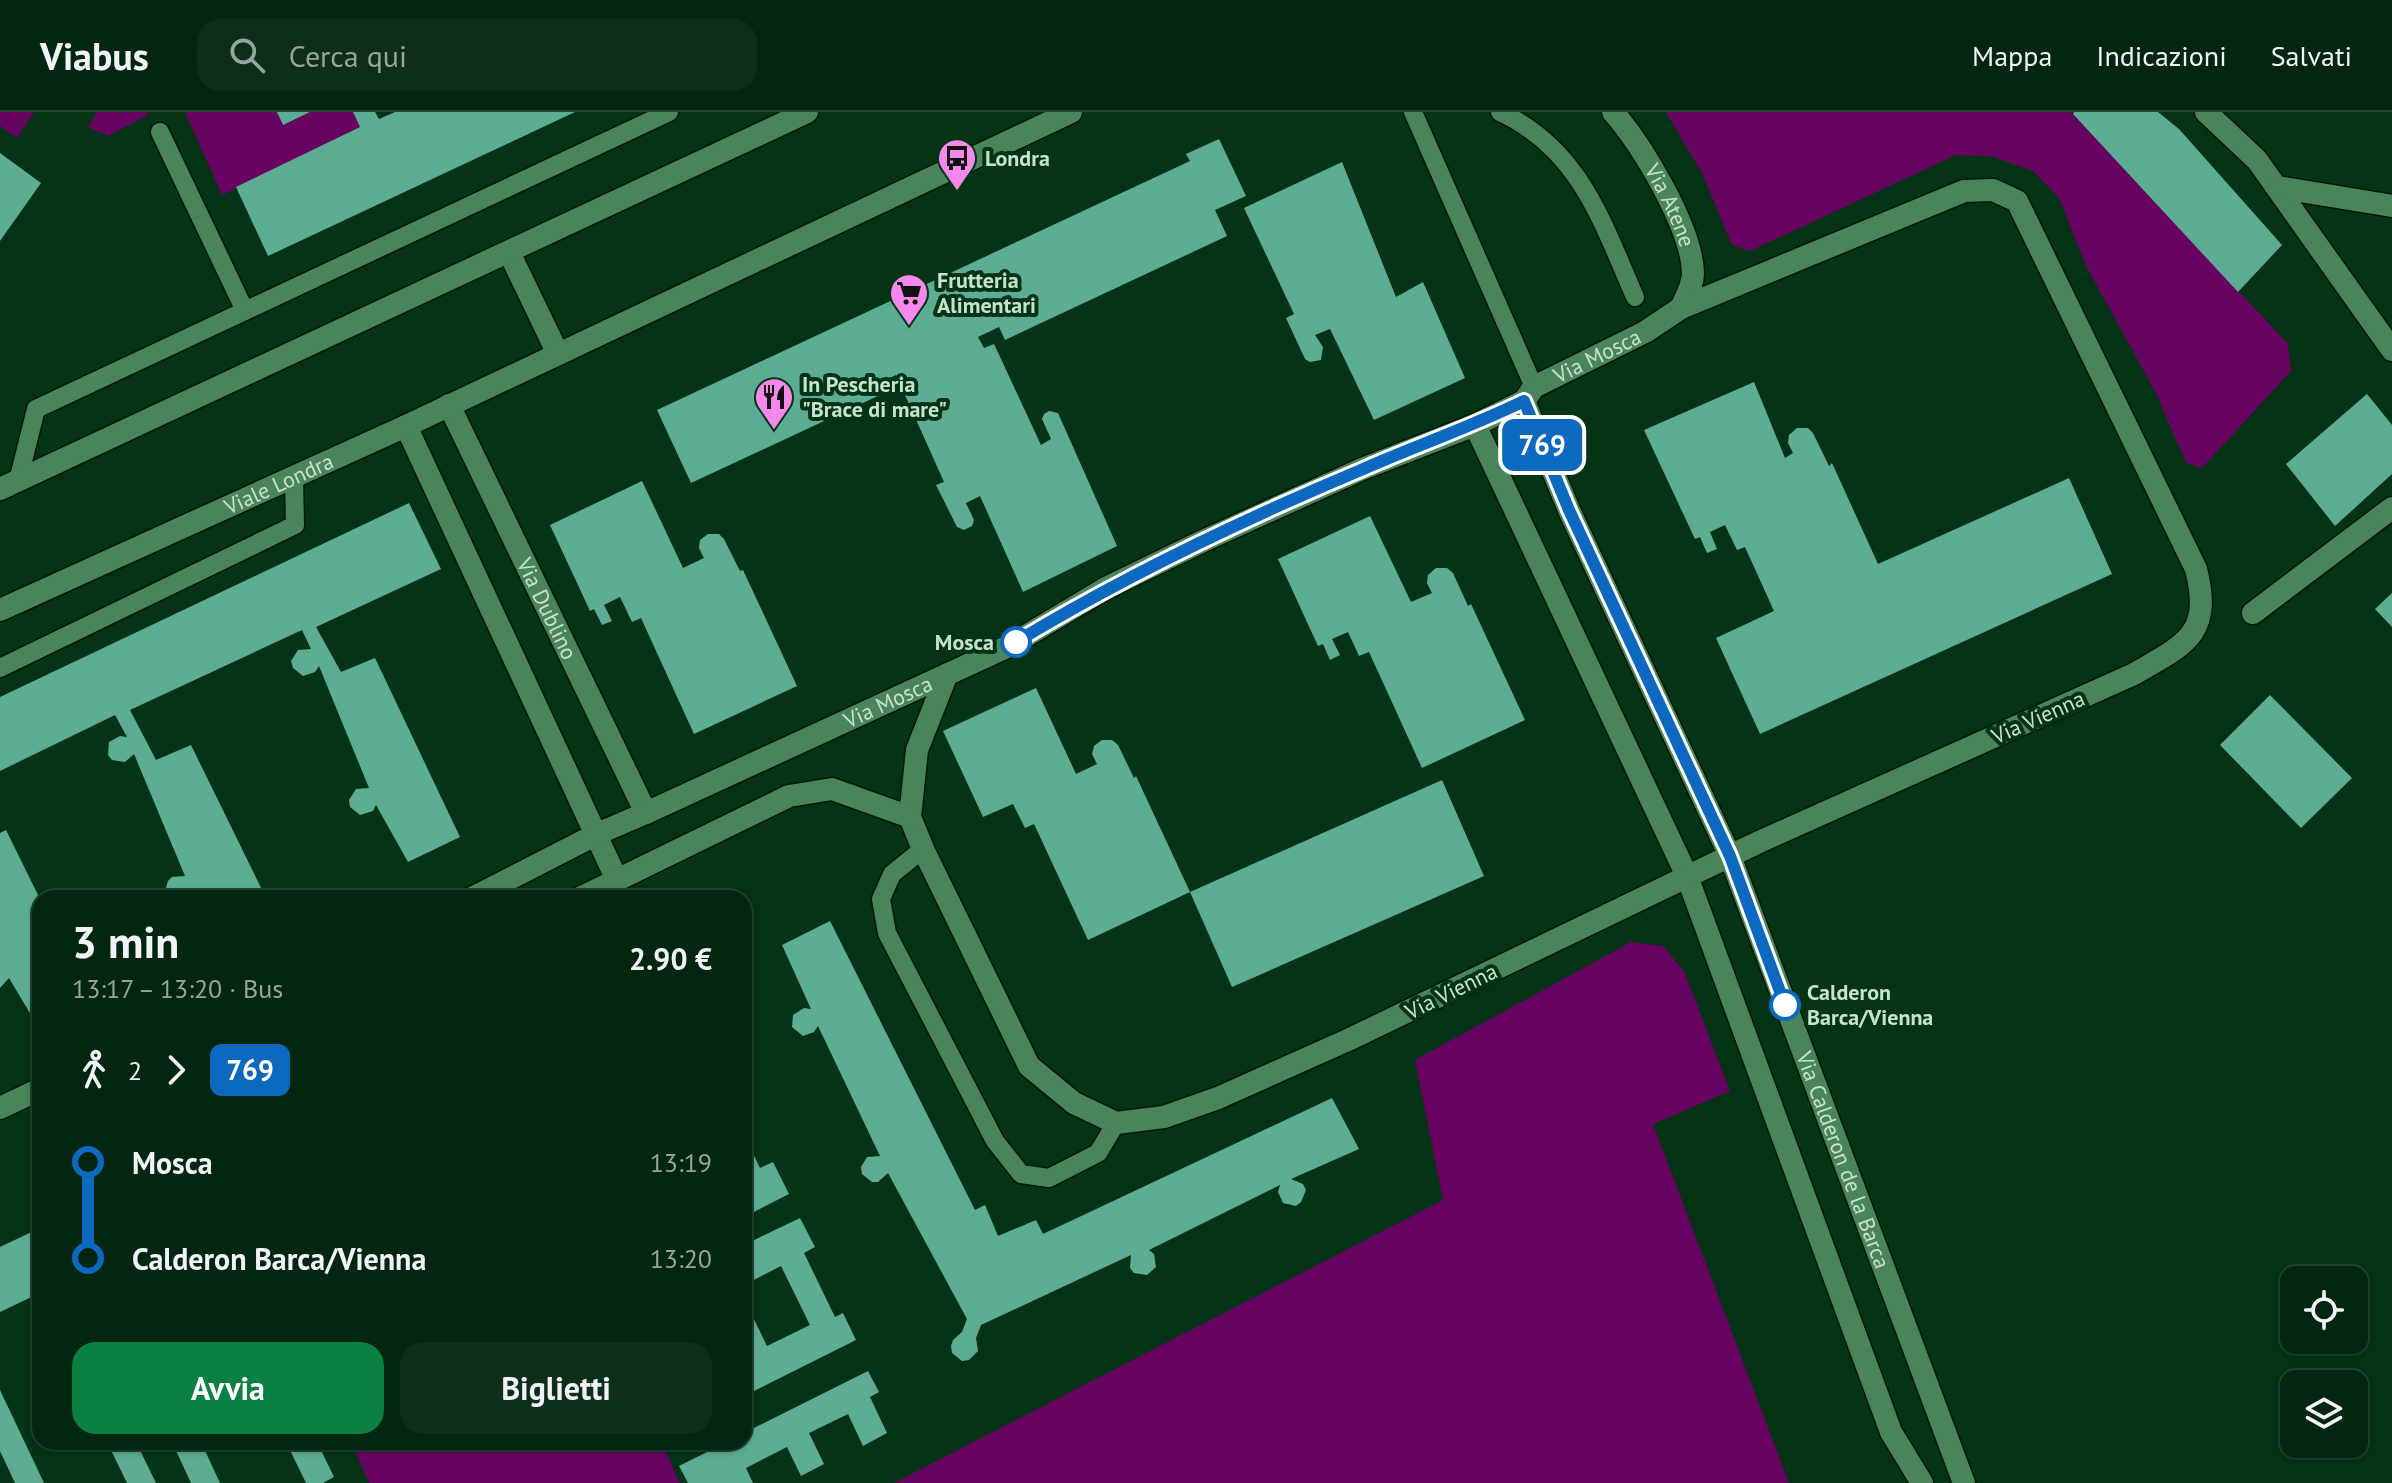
<!DOCTYPE html>
<html lang="it">
<head>
<meta charset="utf-8">
<style>
  body { margin:0; font-family:"PT Sans",sans-serif; background:#0d2e19; color:#f1f3f6; height:100vh; display:flex; flex-direction:column; font-size:30px; white-space:nowrap }
  * { box-sizing:border-box; margin:0 }
  p { font-size:26px; color:#97a59f }
  .icon { flex:none; width:44px; height:44px; fill:none; stroke:currentColor; stroke-width:2; stroke-linecap:round; stroke-linejoin:round }
  .map { position:relative; flex:1; overflow:hidden }
  .sheet { position:absolute; left:32px; top:778px; width:720px; height:560px; display:flex; flex-direction:column; background:#032610; border-radius:24px; box-shadow:0 2px 6px #0004,0 0 0 2px #244330 }
  .sheet>* { flex:none }
  .badge { padding:0 16px; border-radius:12px; font-size:28px; line-height:52px }
  .tools { position:absolute; left:2280px; top:1154px; display:grid; gap:16px }
  .tools a { display:grid; place-items:center; width:88px; height:88px; border-radius:16px; background:#032610; box-shadow:0 2px 6px #0004,0 0 0 2px #244330; font-size:40px }
  .map>.badge { position:absolute; translate:-50% -50%; box-shadow:0 0 0 4px #fff }
  .legs { display:flex; align-items:center; gap:12px; height:88px; padding:0 40px; font-size:26px }
  .legs p { margin-inline-start:auto }
  .headline { display:flex; align-items:center; justify-content:space-between; height:136px; padding:0 40px }
  h1 { font-size:44px; font-weight:600; line-height:60px }
  .cta { display:flex; gap:16px; margin-top:auto; padding:16px 40px }
  .cta a { flex:1; height:92px; border-radius:24px; background:#0b8043; color:#fff; font-size:32px; font-weight:600; line-height:92px; text-align:center }
  .cta a+a { background:#0d2e19; color:#f1f3f6 }
  ul { padding:0 40px; list-style:none }
  li { display:flex; align-items:center; gap:28px; height:96px; font-size:30px }
  li i { display:grid; place-items:center; width:12px; height:100%; margin:0 10px; background:currentColor }
  li i::after { content:''; width:20px; height:20px; margin:-10px; border:6px solid; border-radius:50%; background:#032610 }
  li p { margin-inline-start:auto }
  li:first-child i { background:linear-gradient(#0000 50%,currentColor 0) }
  li:last-child i { background:linear-gradient(currentColor 50%,#0000 0) }
  header { display:flex; align-items:center; gap:48px; box-sizing:border-box; height:112px; padding:0 40px; background:#032610; border-bottom:2px solid #244330 }
  header strong { font-size:38px }
  nav { display:flex; gap:44px; margin-inline-start:auto; font-size:28px }
  .search { width:560px; height:72px; background:#0d2e19; display:flex; align-items:center; gap:20px; box-sizing:border-box; padding:0 28px; border-radius:24px; color:#97a59f; font-size:30px }
  .map>svg:first-child { display:block }
  .green { fill:#670461 }
  .building { fill:#5cad94 }
  .lines { fill:none; stroke-linecap:round; stroke-linejoin:round }
  .service-casing { stroke:#001805; stroke-width:21 }
  .minor-casing { stroke:#001805; stroke-width:25 }
  .service { stroke:#4a845a; stroke-width:18 }
  .minor { stroke:#4a845a; stroke-width:22 }
  .line-1-casing { stroke:#fff; stroke-width:18 }
  .line-1 { stroke:#0c69bf; stroke-width:12 }
  .stop-1-dot { fill:#fff; stroke:#0c69bf; stroke-width:4 }
  .labels { text-anchor:middle; dominant-baseline:central; stroke-width:8; stroke-linejoin:round; paint-order:stroke }
  .poi-label { font-size:22px; font-weight:bold; fill:#c6e3cc; stroke:#043316; text-anchor:start }
  .street-label { font-size:22px; fill:#c6e3cc; stroke:#043316 }
  .stop-label { font-size:22px; font-weight:bold; fill:#c6e3cc; stroke:#043316; text-anchor:end }
</style>
</head>
<body>
<header>
<strong>Viabus</strong>
<div class="search"><svg class="icon" aria-label="search" viewBox="0 0 24 24"><circle cx="10" cy="10" r="6"/><path d="M15 15l6 6"/></svg>Cerca qui</div>
<nav><a>Mappa</a><a>Indicazioni</a><a>Salvati</a></nav>
</header>
<div class="map">
<svg width="2392" height="1371" viewBox="0 0 2392 1371">
  <rect width="100%" height="100%" fill="#043316"/>
  <path class="green" d="M 0,0 L 34,0 L 17,26 L 0,14 Z
    M 97,0 L 146,0 L 148,3 L 108,24 L 88,15 Z
    M 185,0 L 277,0 L 283,13 L 310,0 L 353,0 L 360,15 L 222,83 Z
    M 1666,0 L 2071,0 L 2288,232 L 2291,259 L 2202,356 L 2186,351 L 2156,281 L 2086,154 L 2059,86 L 2033,59 L 1991,44 L 1956,43 L 1750,139 L 1732,133 L 1702,61 Z
    M 1631,830 L 1663,834 L 1684,859 L 1730,979 L 1653,1012 L 1789,1371 L 894,1371 L 1443,1088 L 1415,948 Z
    M 351,1330 L 661,1330 L 680,1371 L 369,1371 Z"/>
  <path class="building" d="M 277,0 L 310,0 L 283,13 Z
    M 353,0 L 375,0 L 379,7 L 395,0 L 575,0 L 268,144 L 236,75 L 360,15 Z
    M 2074,0 L 2158,0 L 2179,17 L 2282,133 L 2238,180 L 2073,2 Z
    M 1219,27 L 1246,84 L 1215,98 L 1227,124 L 1005,228 L 999,215 L 978,225 L 984,236 L 994,232 L 1041,333 L 1051,327 L 1042,307 L 1044,302 L 1049,299 L 1058,301 L 1117,434 L 1023,480 L 980,384 L 966,391 L 974,408 L 972,414 L 964,418 L 957,415 L 936,373 L 944,370 L 896,263 L 875,273 L 880,283 L 691,371 L 657,298 L 1190,49 L 1186,42 Z
    M 0,41 L 41,71 L 0,129 Z
    M 1342,50 L 1396,185 L 1423,170 L 1465,266 L 1374,308 L 1330,217 L 1315,223 L 1323,235 L 1321,248 L 1310,250 L 1305,247 L 1286,206 L 1294,202 L 1244,96 Z
    M 1754,270 L 1785,346 L 1793,341 L 1788,331 L 1789,323 L 1797,316 L 1808,316 L 1813,321 L 1829,354 L 1832,351 L 1878,452 L 2069,366 L 2112,462 L 1760,622 L 1716,526 L 1774,499 L 1745,435 L 1737,438 L 1725,413 L 1710,420 L 1717,437 L 1707,441 L 1700,425 L 1695,427 L 1644,318 Z
    M 2367,282 L 2392,313 L 2392,362 L 2335,414 L 2286,352 Z
    M 642,369 L 683,456 L 704,446 L 699,436 L 700,428 L 708,422 L 719,422 L 724,427 L 740,459 L 743,458 L 797,574 L 694,622 L 641,506 L 632,510 L 620,485 L 604,493 L 612,509 L 602,513 L 594,497 L 590,499 L 550,413 Z
    M 409,391 L 441,457 L 316,515 L 341,560 L 375,546 L 460,725 L 408,750 L 376,693 L 373,699 L 360,703 L 350,695 L 349,688 L 356,677 L 369,676 L 319,554 L 315,560 L 303,564 L 293,556 L 291,549 L 298,538 L 311,537 L 302,518 L 130,598 L 156,648 L 191,633 L 266,786 L 196,786 L 193,781 L 190,786 L 170,786 L 166,776 L 168,769 L 172,765 L 185,764 L 134,642 L 125,650 L 112,648 L 108,643 L 109,630 L 120,624 L 127,625 L 115,603 L 0,659 L 0,585 Z
    M 1370,404 L 1411,490 L 1432,481 L 1427,471 L 1428,463 L 1436,456 L 1447,456 L 1453,461 L 1468,494 L 1471,492 L 1525,608 L 1422,656 L 1369,540 L 1359,544 L 1348,520 L 1332,527 L 1340,543 L 1330,548 L 1323,532 L 1318,534 L 1278,447 Z
    M 2392,481 L 2392,515 L 2375,497 Z
    M 1036,576 L 1076,662 L 1097,652 L 1092,642 L 1094,634 L 1102,628 L 1112,628 L 1118,633 L 1134,666 L 1136,664 L 1190,780 L 1088,828 L 1034,712 L 1025,716 L 1013,692 L 983,705 L 943,619 Z
    M 2270,583 L 2352,666 L 2301,716 L 2220,633 Z
    M 1442,668 L 1484,764 L 1232,875 L 1190,780 Z
    M 6,718 L 40,787 L 40,918 L 9,866 L 0,876 L 0,721 Z
    M 830,809 L 975,1098 L 985,1093 L 998,1124 L 1036,1108 L 1043,1122 L 1332,986 L 1359,1037 L 1291,1067 L 1303,1072 L 1306,1078 L 1301,1090 L 1296,1094 L 1283,1091 L 1278,1080 L 1280,1073 L 1149,1138 L 1154,1142 L 1156,1155 L 1147,1163 L 1134,1161 L 1130,1156 L 1131,1143 L 981,1213 L 976,1226 L 978,1239 L 969,1248 L 962,1249 L 952,1241 L 951,1234 L 953,1228 L 962,1220 L 967,1207 L 888,1061 L 878,1070 L 872,1070 L 862,1062 L 861,1055 L 867,1045 L 880,1044 L 818,914 L 814,920 L 803,924 L 792,915 L 793,903 L 804,896 L 811,897 L 782,833 Z
    M 744,1023 L 760,1056 L 773,1050 L 789,1082 L 744,1105 Z
    M 800,1106 L 815,1135 L 804,1141 L 835,1205 L 843,1201 L 856,1228 L 744,1284 L 744,1187 L 767,1234 L 810,1213 L 781,1154 L 744,1173 L 744,1133 Z
    M 40,1116 L 40,1181 L 0,1200 L 0,1135 Z
    M 868,1259 L 879,1280 L 870,1285 L 887,1321 L 863,1334 L 848,1302 L 809,1321 L 824,1352 L 801,1364 L 787,1335 L 746,1356 L 753,1371 L 688,1371 L 679,1354 L 727,1330 L 744,1330 L 744,1321 Z
    M 0,1278 L 44,1371 L 15,1371 L 0,1339 Z
    M 107,1330 L 136,1330 L 156,1371 L 127,1371 Z
    M 172,1330 L 201,1330 L 220,1371 L 191,1371 Z
    M 286,1330 L 317,1330 L 334,1365 L 323,1371 L 306,1371 Z"/>
  <g class="lines">
    <defs>
      <path id="service" d="M 1413,0 L 1534,275
        M 1500,0 C 1580,37 1602,110 1635,185
        M 160,20 L 245,199
        M 18,369 L 36,297 L 669,0
        M 0,556 L 295,413 L 294,364
        M 923,737 L 892,762 L 881,787 L 887,821 L 995,1029 L 1021,1062 L 1049,1066 L 1098,1041 L 1116,1011"/>
      <g id="minor">
        <path id="s1" d="M 1613,0 C 1642,33 1692,116 1693,161 C 1693,173 1686,185 1681,196"/>
        <path d="M 2206,0 L 2257,48 L 2392,238"/>
        <path d="M 2277,75 L 2392,94"/>
        <path d="M 509,140 L 558,242"/>
        <path id="s2" d="M 1524,289 L 1569,398 L 1730,744 L 1964,1371"/>
        <path id="s3" d="M 449,293 L 646,701"/>
        <path d="M 1475,313 L 1687,764 L 1891,1320 L 1922,1371"/>
        <path d="M 406,314 L 617,768"/>
        <path d="M 0,377 L 807,0"/>
        <path id="s4" d="M 0,498 L 406,314 L 1071,0"/>
        <path d="M 2253,501 L 2392,396"/>
        <path id="s5" d="M 472,786 L 597,722 L 646,701 L 1009,534 L 1106,476 L 1203,429 L 1362,357 L 1475,313 L 1524,289 L 1534,275 L 1645,220 L 1681,196 L 1964,79 L 1993,78 L 2017,89 L 2196,457 C 2213,523 2184,533 2134,562 L 1759,730 L 1350,927 L 1218,986 L 1164,1005 L 1116,1011 L 1074,991 L 1029,954 L 923,737 L 910,705 L 917,638 L 947,562"/>
        <path d="M 580,786 L 789,684 L 832,677 L 910,705"/>
        <path d="M 0,996 L 40,977"/>
      </g>
    </defs>
    <use href="#service" class="service-casing"/>
    <use href="#minor" class="minor-casing"/>
    <use href="#service" class="service"/>
    <use href="#minor" class="minor"/>
  </g>
  <g class="lines">
    <defs>
      <path id="line-1" d="M 1016,530 C 1126,463 1242,408 1361,358 C 1415,334 1471,315 1524,289 L 1569,398 L 1730,744 L 1785,893"/>
    </defs>
    <use href="#line-1" class="line-1-casing"/>
    <use href="#line-1" class="line-1"/>
  </g>
  <defs>
    <symbol id="bus-pin" viewBox="-11 -11 22 30"><path d="M0 17L-7.5 6A9.5 9.5 0 1 1 7.5 6Z" fill="#f788eb" stroke="#043316"/><path d="M-5-6H5V4H4V6H2V4H-2V6H-4V4H-5ZM-3.5-4V0h7V-4ZM-3.5 1.2v1.5H-2V1.2ZM2 1.2v1.5H3.5V1.2Z" fill="#111"/></symbol>
    <symbol id="supermarket-pin" viewBox="-11 -11 22 30"><path d="M0 17L-7.5 6A9.5 9.5 0 1 1 7.5 6Z" fill="#f788eb" stroke="#043316"/><path d="M-6-5.5h2.5l.6 2H6L4.5 2H-2.5L-4.4-4H-6ZM-1.5 3.2a1.3 1.3 0 1 0 .1 0ZM3 3.2a1.3 1.3 0 1 0 .1 0Z" fill="#111"/></symbol>
    <symbol id="restaurant-pin" viewBox="-11 -11 22 30"><path d="M0 17L-7.5 6A9.5 9.5 0 1 1 7.5 6Z" fill="#f788eb" stroke="#043316"/><path d="M-5-6h1v4h1v-4h1v4h1v-4h1v5L-1.5 .5V6h-2V.5L-5-1ZM5-6V6H3V1.5H1.5Q1.5-4 5-6Z" fill="#111"/></symbol>
  </defs>
  <g fill-rule="evenodd">
    <use href="#bus-pin" x="935" y="24" width="44" height="60"/>
    <use href="#supermarket-pin" x="887" y="159" width="44" height="60"/>
    <use href="#restaurant-pin" x="752" y="263" width="44" height="60"/>
  </g>
  <g class="stop-1-dot">
    <circle cx="1016" cy="530" r="14"/>
    <circle cx="1785" cy="893" r="14"/>
  </g>
  <g class="labels">
    <g class="poi-label">
      <text x="985" y="46">Londra</text>
      <text x="937" y="168">Frutteria<tspan x="937" dy="25">Alimentari</tspan></text>
      <text x="802" y="272">In Pescheria<tspan x="802" dy="25">"Brace di mare"</tspan></text>
    </g>
    <g class="street-label">
      <text stroke="none"><textPath href="#s1" startOffset="110">Via Atene</textPath></text>
      <text stroke="none"><textPath href="#s5" startOffset="1252">Via Mosca</textPath></text>
      <text stroke="none"><textPath href="#s4" startOffset="306">Viale Londra</textPath></text>
      <text stroke="none"><textPath href="#s3" startOffset="226">Via Dublino</textPath></text>
      <text stroke="none"><textPath href="#s5" startOffset="460">Via Mosca</textPath></text>
      <text transform="translate(2038 605) rotate(-24)">Via Vienna</text>
      <text transform="translate(1451 879) rotate(-26)">Via Vienna</text>
      <text stroke="none"><textPath href="#s2" startOffset="824">Via Calderon de la Barca</textPath></text>
    </g>
    <g class="stop-label">
      <text x="994" y="530">Mosca</text>
      <text x="1807" y="880" text-anchor="start">Calderon<tspan x="1807" dy="25">Barca/Vienna</tspan></text>
    </g>
  </g>
</svg>
<div class="tools">
<a><svg class="icon" aria-label="locate" viewBox="0 0 24 24"><circle cx="12" cy="12" r="6"/><path d="M12 2v4M12 18v4M2 12h4M18 12h4"/></svg></a>
<a><svg class="icon" aria-label="layers" viewBox="0 0 24 24"><path d="M12 4l9 5-9 5-9-5zM3 14l9 5 9-5"/></svg></a>
</div>
<b class="badge" style="left:1542px;top:333px;background:#0c69bf;color:#fff">769</b>
<section class="sheet">
<div class="headline"><div><h1>3 min</h1><p>13:17 – 13:20 · Bus</p></div><b>2.90 €</b></div>
<div class="legs"><svg class="icon" aria-label="walk" viewBox="0 0 24 24"><circle cx="13" cy="4" r="2"/><path d="M13 8l-2 6 4 7M11 14l-3 7M7 12l3-4h3l4 4"/></svg>2<svg class="icon" aria-label="forward" viewBox="0 0 24 24"><path d="M9 5l7 7-7 7"/></svg><b class="badge" style="background:#0c69bf;color:#fff">769</b></div>
<ul>
<li><i style="color:#0c69bf"></i><b>Mosca</b><p>13:19</p></li>
<li><i style="color:#0c69bf"></i><b>Calderon Barca/Vienna</b><p>13:20</p></li>
</ul>
<div class="cta"><a>Avvia</a><a>Biglietti</a></div>
</section>
</div>
</body>
</html>
